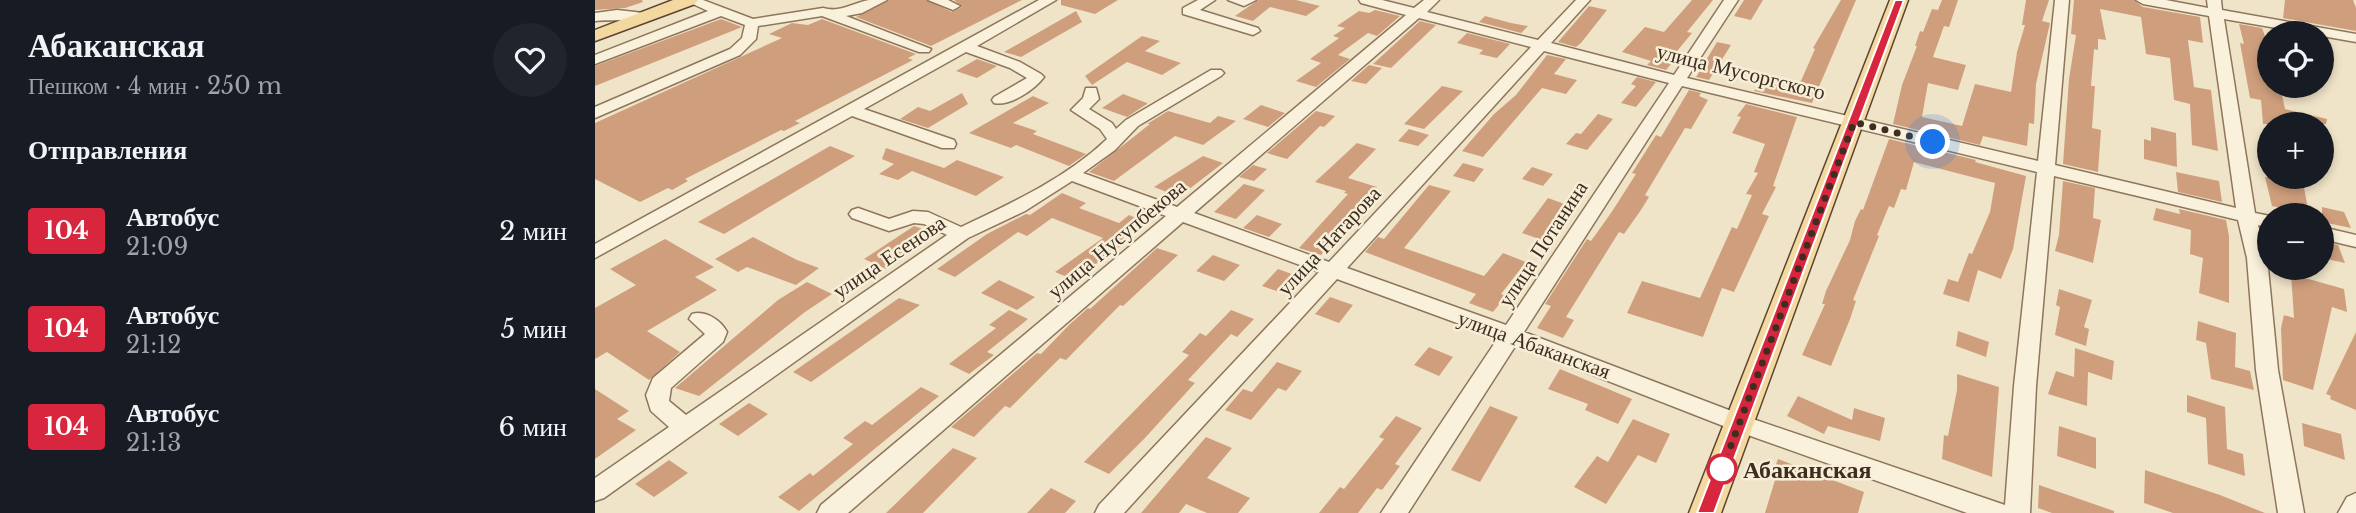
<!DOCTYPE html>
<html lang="ru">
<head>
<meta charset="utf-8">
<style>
  body { margin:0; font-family:"Libre Baskerville",serif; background:#20242c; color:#f1f3f6; height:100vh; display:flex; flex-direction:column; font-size:26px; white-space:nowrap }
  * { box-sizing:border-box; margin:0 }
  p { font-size:23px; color:#9ea1a6 }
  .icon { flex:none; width:38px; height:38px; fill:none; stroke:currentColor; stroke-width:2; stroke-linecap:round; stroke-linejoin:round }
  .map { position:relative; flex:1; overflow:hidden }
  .drawer { display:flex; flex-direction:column; background:#171b24; width:595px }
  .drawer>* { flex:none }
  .badge { padding:0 14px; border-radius:5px; font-size:24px; line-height:46px }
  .fabs { position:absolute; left:1662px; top:21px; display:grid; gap:14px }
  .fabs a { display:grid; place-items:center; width:77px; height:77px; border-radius:50%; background:#171b24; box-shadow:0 4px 10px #0003; font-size:35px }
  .you { position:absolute; width:35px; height:35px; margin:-18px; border:5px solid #fff; border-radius:50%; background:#1a73e8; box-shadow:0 0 0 10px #1a73e833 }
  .map>.badge { position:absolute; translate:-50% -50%; box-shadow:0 0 0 4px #fff }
  h2 { padding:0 28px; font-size:26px; line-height:63px }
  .round { display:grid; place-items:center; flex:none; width:74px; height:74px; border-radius:37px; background:#20242c }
  .overview { display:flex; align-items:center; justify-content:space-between; height:119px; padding:0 28px }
  h1 { font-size:33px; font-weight:600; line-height:52px }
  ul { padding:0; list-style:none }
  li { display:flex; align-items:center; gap:21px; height:98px; padding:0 28px }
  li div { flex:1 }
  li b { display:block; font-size:26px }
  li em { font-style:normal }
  li .badge { min-width:77px; font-weight:700; text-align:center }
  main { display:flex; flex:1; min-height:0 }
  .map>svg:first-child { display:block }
  .building { fill:#cf9f7d }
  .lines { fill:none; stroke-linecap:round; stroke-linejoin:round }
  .minor-casing { stroke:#8d765c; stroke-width:3 }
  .major-casing { stroke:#5b4430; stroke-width:3 }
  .minor { fill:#faf1dc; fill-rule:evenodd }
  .major { fill:#f3d9a0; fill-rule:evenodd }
  .line { fill:#d7263d; stroke:#fff; stroke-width:2 }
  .walk { stroke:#3d2e20; stroke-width:7; stroke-dasharray:0 12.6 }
  .stop-dot { fill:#fff; stroke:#d7263d; stroke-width:3.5 }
  .labels { text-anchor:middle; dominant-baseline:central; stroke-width:5; stroke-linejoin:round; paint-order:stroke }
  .street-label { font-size:21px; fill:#3d2e20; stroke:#f7eed8 }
  .near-stop-label { font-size:24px; font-weight:bold; fill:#3d2e20; stroke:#f7eed8; text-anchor:start }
</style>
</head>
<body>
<main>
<section class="drawer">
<div class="overview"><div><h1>Абаканская</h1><p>Пешком · 4 мин · 250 m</p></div><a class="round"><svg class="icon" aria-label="heart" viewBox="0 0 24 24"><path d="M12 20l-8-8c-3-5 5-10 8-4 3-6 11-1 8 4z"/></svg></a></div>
<h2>Отправления</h2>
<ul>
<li><span class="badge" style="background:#d7263d;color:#fff">104</span><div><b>Автобус</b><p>21:09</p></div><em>2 мин</em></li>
<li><span class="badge" style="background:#d7263d;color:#fff">104</span><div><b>Автобус</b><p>21:12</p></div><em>5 мин</em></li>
<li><span class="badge" style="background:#d7263d;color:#fff">104</span><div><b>Автобус</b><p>21:13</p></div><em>6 мин</em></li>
</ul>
</section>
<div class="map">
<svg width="1761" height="513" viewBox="0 0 1761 513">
  <rect width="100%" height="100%" fill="#f0e4c8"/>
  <path class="building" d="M 0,0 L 47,0 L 48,2 L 30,8 L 0,10 Z
    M 294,0 L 331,0 L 357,12 L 367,7 L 359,0 L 427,0 L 336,46 L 261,17 Z
    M 466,0 L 523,0 L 500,14 L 466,5 Z
    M 663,0 L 701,0 L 725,6 L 711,16 L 675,7 L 658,21 L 640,16 Z
    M 1097,0 L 1118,0 L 1092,32 L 1097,33 L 1078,56 L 1082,57 L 1071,70 L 1052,65 L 1056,61 L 1027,52 L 1050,27 L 1069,32 Z
    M 1149,0 L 1168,0 L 1156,20 L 1139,16 Z
    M 1246,0 L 1261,0 L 1217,103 L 1159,91 L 1167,81 L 1202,90 L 1220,49 L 1218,48 Z
    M 1347,0 L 1363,0 L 1354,27 L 1349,26 L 1338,57 L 1371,65 L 1363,90 L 1333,83 L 1327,117 L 1367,126 L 1380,84 L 1416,92 L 1422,52 L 1430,25 L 1427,25 L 1431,0 L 1454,0 L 1447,21 L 1455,23 L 1441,84 L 1439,124 L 1434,123 L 1432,146 L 1388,136 L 1385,145 L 1298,124 L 1307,85 L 1322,46 L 1320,46 L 1325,31 L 1328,32 L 1337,9 L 1343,10 Z
    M 1479,0 L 1539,0 L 1548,7 L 1605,17 L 1608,43 L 1593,40 L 1599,87 L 1616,90 L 1623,151 L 1597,145 L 1595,104 L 1579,100 L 1575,58 L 1551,54 L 1546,17 L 1505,9 L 1511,40 L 1503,39 L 1503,50 L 1499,49 L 1496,86 L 1500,86 L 1497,128 L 1506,130 L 1503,172 L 1468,164 L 1474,79 L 1481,35 L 1476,34 Z
    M 1690,0 L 1758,0 L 1761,8 L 1761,31 L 1688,18 Z
    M 994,6 L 1012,10 L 986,43 L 981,47 L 963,42 Z
    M 780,10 L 805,16 L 782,36 L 773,33 L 743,55 L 755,59 L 721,87 L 701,81 L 726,63 L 715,59 L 744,38 L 738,36 L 750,28 L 742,26 L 764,11 L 774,13 Z
    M 481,11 L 487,22 L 426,57 L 409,52 Z
    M 890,16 L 916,23 L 933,26 L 926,33 L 884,22 Z
    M 126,19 L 147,27 L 0,86 L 0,66 Z
    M 227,19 L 321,54 L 313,58 L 318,60 L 200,121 L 205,123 L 189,131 L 186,130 L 90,179 L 93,181 L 77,190 L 73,188 L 45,202 L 0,179 L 0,123 L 187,38 L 174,34 L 197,23 L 213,25 Z
    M 825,21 L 841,25 L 796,68 L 778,64 Z
    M 1644,24 L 1667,28 L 1675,50 L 1675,86 L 1685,86 L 1690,109 L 1732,119 L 1731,124 L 1668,124 L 1666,100 L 1655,98 L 1645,43 L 1649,44 Z
    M 872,33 L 915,44 L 902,58 L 884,54 L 888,50 L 862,43 Z
    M 547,36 L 565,41 L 550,51 L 586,63 L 567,75 L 532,62 L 497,85 L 490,76 Z
    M 1122,42 L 1136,45 L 1114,80 L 1101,77 Z
    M 952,55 L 971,59 L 959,74 L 982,80 L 971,94 L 947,88 L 888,157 L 867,151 L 899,114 L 921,95 Z
    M 382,59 L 402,66 L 382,78 L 361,71 Z
    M 774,65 L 787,68 L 771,84 L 756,81 Z
    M 1042,77 L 1061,82 L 1041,107 L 1026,103 L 1041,86 L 1036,84 Z
    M 847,86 L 868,91 L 829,129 L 809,124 Z
    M 1094,90 L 1106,93 L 1104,96 L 1113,100 L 1096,129 L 1090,128 L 1050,195 L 1054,197 L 1046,210 L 1029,234 L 1024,232 L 971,317 L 979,320 L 968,338 L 942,328 L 956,306 L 950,304 L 992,239 L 996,241 L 1016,213 L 1041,174 L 1037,173 L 1061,135 L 1066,137 Z
    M 367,93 L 373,104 L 333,128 L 305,119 L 323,107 L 335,111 Z
    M 528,94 L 552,103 L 552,104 L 532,117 L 507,108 Z
    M 438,96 L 454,103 L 418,123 L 442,131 L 438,134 L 491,154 L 474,166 L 421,145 L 416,148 L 374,133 Z
    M 1151,104 L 1202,117 L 1178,186 L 1181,187 L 1167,214 L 1174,216 L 1139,292 L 1127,288 L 1108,337 L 1032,313 L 1047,281 L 1105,298 L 1137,227 L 1142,229 L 1157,195 L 1151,194 L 1163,173 L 1159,172 L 1170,144 L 1137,133 L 1146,117 L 1142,116 Z
    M 666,105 L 690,113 L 673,127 L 648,119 Z
    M 573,111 L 615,123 L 623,116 L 641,121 L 608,145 L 580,136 L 519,181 L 494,172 L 555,124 L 552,124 Z
    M 721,111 L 740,116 L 729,127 L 725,126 L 692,159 L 672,153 Z
    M 1003,114 L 1018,119 L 992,150 L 971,144 L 981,133 L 986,134 Z
    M 1556,127 L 1581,133 L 1582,167 L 1549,159 L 1549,139 L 1556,141 Z
    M 814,129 L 834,135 L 823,146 L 803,141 Z
    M 1294,139 L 1381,160 L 1380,162 L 1431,176 L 1418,249 L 1406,279 L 1383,270 L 1374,302 L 1348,294 L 1353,279 L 1363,282 L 1374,253 L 1377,254 L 1395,212 L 1400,183 L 1319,162 L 1311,190 L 1306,189 L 1299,208 L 1294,206 L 1282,235 L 1284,236 L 1258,300 L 1261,301 L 1255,319 L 1236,366 L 1207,355 L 1230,304 L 1227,304 L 1231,291 L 1255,240 L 1260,221 L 1266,209 L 1268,210 Z
    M 762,143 L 781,149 L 753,178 L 782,187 L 726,255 L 704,248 L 753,194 L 749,193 L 751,191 L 720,182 Z
    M 235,146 L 260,156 L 129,234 L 103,222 Z
    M 291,148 L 349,168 L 362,160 L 409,177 L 381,196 L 317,171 L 303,180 L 284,174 L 299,164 L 287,159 Z
    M 608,156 L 628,163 L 584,197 L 559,187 Z
    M 868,163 L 889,169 L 879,182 L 858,176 Z
    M 658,165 L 672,169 L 659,181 L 644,177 Z
    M 937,167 L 958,174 L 948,186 L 927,179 Z
    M 1581,172 L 1624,181 L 1627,202 L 1583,192 Z
    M 1670,177 L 1707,177 L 1714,214 L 1677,206 Z
    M 1468,181 L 1500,188 L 1498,218 L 1506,220 L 1498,263 L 1460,251 L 1464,235 Z
    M 649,184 L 670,190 L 641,219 L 619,212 Z
    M 834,185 L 856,191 L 809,248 L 889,276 L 908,253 L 931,262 L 906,294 L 911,296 L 898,312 L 874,303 L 881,294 L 770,252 L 783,237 L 789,239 Z
    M 467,193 L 491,203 L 484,208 L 524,223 L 534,215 L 552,223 L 528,241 L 531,242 L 479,280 L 460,272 L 508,238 L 457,218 L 432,236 L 423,232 L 360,277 L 342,269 L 392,234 L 431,214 L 435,215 Z
    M 953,198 L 975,206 L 961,226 L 950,241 L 927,233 Z
    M 1727,207 L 1749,212 L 1756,228 L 1732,223 L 1734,226 L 1727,225 Z
    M 1561,208 L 1585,214 L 1584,209 L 1631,220 L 1634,236 L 1634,303 L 1604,293 L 1608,258 L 1595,254 L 1596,230 L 1558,220 Z
    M 662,215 L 687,224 L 674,237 L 648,228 Z
    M 319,226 L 343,234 L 291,269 L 269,259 Z
    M 158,237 L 202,260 L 224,268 L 201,285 L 152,267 L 143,272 L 120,259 Z
    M 70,239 L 119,267 L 100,277 L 122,290 L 52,331 L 85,352 L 54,380 L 12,352 L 0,359 L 0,308 L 41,285 L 15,269 Z
    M 1727,242 L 1743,245 L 1750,263 L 1727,258 Z
    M 562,248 L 583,255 L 528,306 L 525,305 L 471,360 L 465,358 L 415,408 L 410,406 L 379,437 L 356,427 L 442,353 L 446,354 L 475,324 L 493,308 L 495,309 Z
    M 618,255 L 645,265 L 629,281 L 601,271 Z
    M 683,269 L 705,277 L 690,294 L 667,286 Z
    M 1696,274 L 1749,289 L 1752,312 L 1737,307 L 1718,390 L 1688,380 L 1686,328 L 1689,315 L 1699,318 Z
    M 404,280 L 440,297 L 422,310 L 386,293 Z
    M 212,282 L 237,294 L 210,312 L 104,396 L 80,388 L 183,300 Z
    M 1464,289 L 1497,300 L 1489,327 L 1494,329 L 1491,346 L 1460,335 L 1465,307 L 1461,305 Z
    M 735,297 L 758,305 L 744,323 L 720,314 Z
    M 304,298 L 325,305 L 216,382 L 198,372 Z
    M 414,310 L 433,319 L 392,352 L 399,355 L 374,374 L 354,364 L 401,328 L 394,325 Z
    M 636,310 L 659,319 L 642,337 L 636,334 L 593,380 L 600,383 L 549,439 L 514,474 L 489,462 L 594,355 L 587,352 L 605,333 L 611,336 Z
    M 1603,321 L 1641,333 L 1640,367 L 1655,371 L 1659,390 L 1616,379 L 1611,343 L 1601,340 Z
    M 1363,331 L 1394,342 L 1391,357 L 1361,346 Z
    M 1761,332 L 1761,410 L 1735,399 L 1736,396 L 1731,394 Z
    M 834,347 L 858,357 L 844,376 L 819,365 Z
    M 1480,348 L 1519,361 L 1517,380 L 1493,372 L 1492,406 L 1453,394 L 1461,371 L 1479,377 Z
    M 682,362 L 707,371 L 691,391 L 683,388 L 656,420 L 630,410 L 648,389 L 657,392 Z
    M 965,369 L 1037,399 L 1023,424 L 990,410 L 993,404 L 953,389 Z
    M 1362,374 L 1404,387 L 1397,477 L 1347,459 L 1349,435 L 1353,436 L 1362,390 Z
    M 326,387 L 344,396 L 204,511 L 183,497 L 215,473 L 218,476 L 258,444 L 248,438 L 270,421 L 277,425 Z
    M 0,389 L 34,411 L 22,419 L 41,430 L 0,459 Z
    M 1592,395 L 1630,407 L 1632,449 L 1648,454 L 1650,476 L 1613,464 L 1611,418 L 1592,412 Z
    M 1203,396 L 1257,420 L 1259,408 L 1290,418 L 1285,441 L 1233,426 L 1229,434 L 1192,416 Z
    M 154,403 L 173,414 L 143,436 L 124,424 Z
    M 895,406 L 923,417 L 885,482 L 856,470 Z
    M 801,416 L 827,428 L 800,464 L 805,466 L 787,490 L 782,488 L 763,513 L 724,513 L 745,487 L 749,489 L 789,439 L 784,437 Z
    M 1038,419 L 1075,434 L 1061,463 L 1043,455 L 1011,504 L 979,487 L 1002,456 L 1013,462 Z
    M 1707,423 L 1746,434 L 1750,460 L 1709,446 Z
    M 1464,426 L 1501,438 L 1501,469 L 1462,456 Z
    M 611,437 L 637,448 L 612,478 L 655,498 L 643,513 L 612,513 L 591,504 L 584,513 L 546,513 Z
    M 358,448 L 382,458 L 328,513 L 291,513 Z
    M 1183,459 L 1269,492 L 1263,513 L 1170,513 L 1180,480 L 1176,478 Z
    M 74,460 L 93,473 L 59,497 L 40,484 Z
    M 1550,470 L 1625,495 L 1670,513 L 1578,513 L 1549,503 Z
    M 1444,485 L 1519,511 L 1519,513 L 1457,513 L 1443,508 Z
    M 456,488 L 481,501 L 470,513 L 432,513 Z"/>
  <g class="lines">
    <defs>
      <path id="minor" d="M 89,0 L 108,0 L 158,19 L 228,8 C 245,13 258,3 274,0 C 279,0 286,0 292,0 L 267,13 L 251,16 L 336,49 L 334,52 L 324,52 L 227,16 L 163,26 L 161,39 L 145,55 L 0,118 L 0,107 L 135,49 L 147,38 L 150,25 L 126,16 L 0,64 L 0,55 L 113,11 Z
        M 333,0 L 353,0 L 365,6 L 358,10 Z
        M 444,0 L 461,0 L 382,46 L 425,62 L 446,74 L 449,77 C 440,89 415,107 399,103 L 397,100 L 399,97 L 432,78 L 415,68 L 371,52 L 269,109 L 359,140 L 361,144 L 359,148 L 347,148 L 257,116 L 0,258 L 0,244 Z
        M 603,0 L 620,0 L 605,10 L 663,28 L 665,31 L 658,35 L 588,14 L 588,8 Z
        M 633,0 L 661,0 L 649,6 Z
        M 764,0 L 787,0 L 819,8 L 829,0 L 844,0 L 832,12 L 943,40 L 981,0 L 995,0 L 956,43 L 1079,75 L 1129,0 L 1143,0 L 1092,78 L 1443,161 L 1460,0 L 1474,0 L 1460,165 L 1641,208 L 1614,16 L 1548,4 L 1541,0 L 1571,0 L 1613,8 L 1612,0 L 1626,0 L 1627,10 L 1761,34 L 1761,42 L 1727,36 L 1727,33 L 1711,33 L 1629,19 L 1660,213 L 1675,216 L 1675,228 L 1663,225 L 1672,258 L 1683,370 L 1709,513 L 1683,513 L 1661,370 L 1652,258 L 1643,220 L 1459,176 L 1441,386 L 1435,513 L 1372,513 L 1136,429 L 921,345 L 813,513 L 786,513 L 903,338 L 742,279 L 529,513 L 500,513 L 504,505 L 724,272 L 588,222 L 253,513 L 222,513 L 226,505 L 571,216 L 477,181 L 430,211 L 373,238 L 9,498 L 0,501 L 0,478 L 74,427 L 56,411 L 51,395 L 58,378 L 110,334 L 94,319 L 97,314 C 110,310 126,320 132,332 L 128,342 L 76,388 L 74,401 L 91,415 L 352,235 L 329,224 L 319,223 L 294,231 L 257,218 L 254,214 L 257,210 L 263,208 L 294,219 L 318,211 L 333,212 L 366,227 C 417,203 471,178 512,139 L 505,129 L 476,110 L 488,98 L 491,88 L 501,88 L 504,99 L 494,109 L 517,123 L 521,129 L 531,120 L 616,70 L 626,70 L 629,73 L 626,76 L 543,126 L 520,150 L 488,173 L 582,207 L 811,15 L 766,3 ZM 824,18 L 936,47 L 734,262 L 599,213 ZM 949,51 L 1074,83 L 911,325 L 752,268 ZM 1087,86 L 1442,172 L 1419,386 L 1410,505 L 1152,417 L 929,332 Z
        M 22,10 L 49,13 L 56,17 C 50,22 13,19 0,21 L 0,13 Z
        M 1727,227 L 1761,235 L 1761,247 L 1727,239 Z
        M 1761,493 L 1761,513 L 1743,513 L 1752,497 Z"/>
      <path id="major" d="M 78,0 L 103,0 L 100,4 L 0,41 L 0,30 Z
        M 1295,0 L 1313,0 L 1126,513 L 1094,513 Z"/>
    </defs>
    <use href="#minor" class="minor-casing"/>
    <use href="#major" class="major-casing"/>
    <use href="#minor" class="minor"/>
    <use href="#major" class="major"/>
  </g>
  <path class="line" d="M 1300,0 L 1309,0 L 1119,513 L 1102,513 Z"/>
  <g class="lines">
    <path class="walk" d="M 1127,469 L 1259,122 L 1338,142"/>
  </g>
  <circle class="stop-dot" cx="1127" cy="469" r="14"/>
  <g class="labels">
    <g class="street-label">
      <text transform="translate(1146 72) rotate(14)">улица Мусоргского</text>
      <text transform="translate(522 239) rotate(-40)">улица Нусупбекова</text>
      <text transform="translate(734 241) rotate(-47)">улица Натарова</text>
      <text transform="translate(948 244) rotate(-57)">улица Потанина</text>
      <text transform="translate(294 257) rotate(-34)">улица Есенова</text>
      <text transform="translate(939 345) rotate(20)">улица Абаканская</text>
    </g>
    <g class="near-stop-label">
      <text x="1148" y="469">Абаканская</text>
    </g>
  </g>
</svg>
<div class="fabs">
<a><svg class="icon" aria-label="locate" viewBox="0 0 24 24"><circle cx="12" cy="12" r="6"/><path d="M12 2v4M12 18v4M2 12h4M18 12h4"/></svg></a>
<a>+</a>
<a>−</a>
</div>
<div class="you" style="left:1338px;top:142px"></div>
</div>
</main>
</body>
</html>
